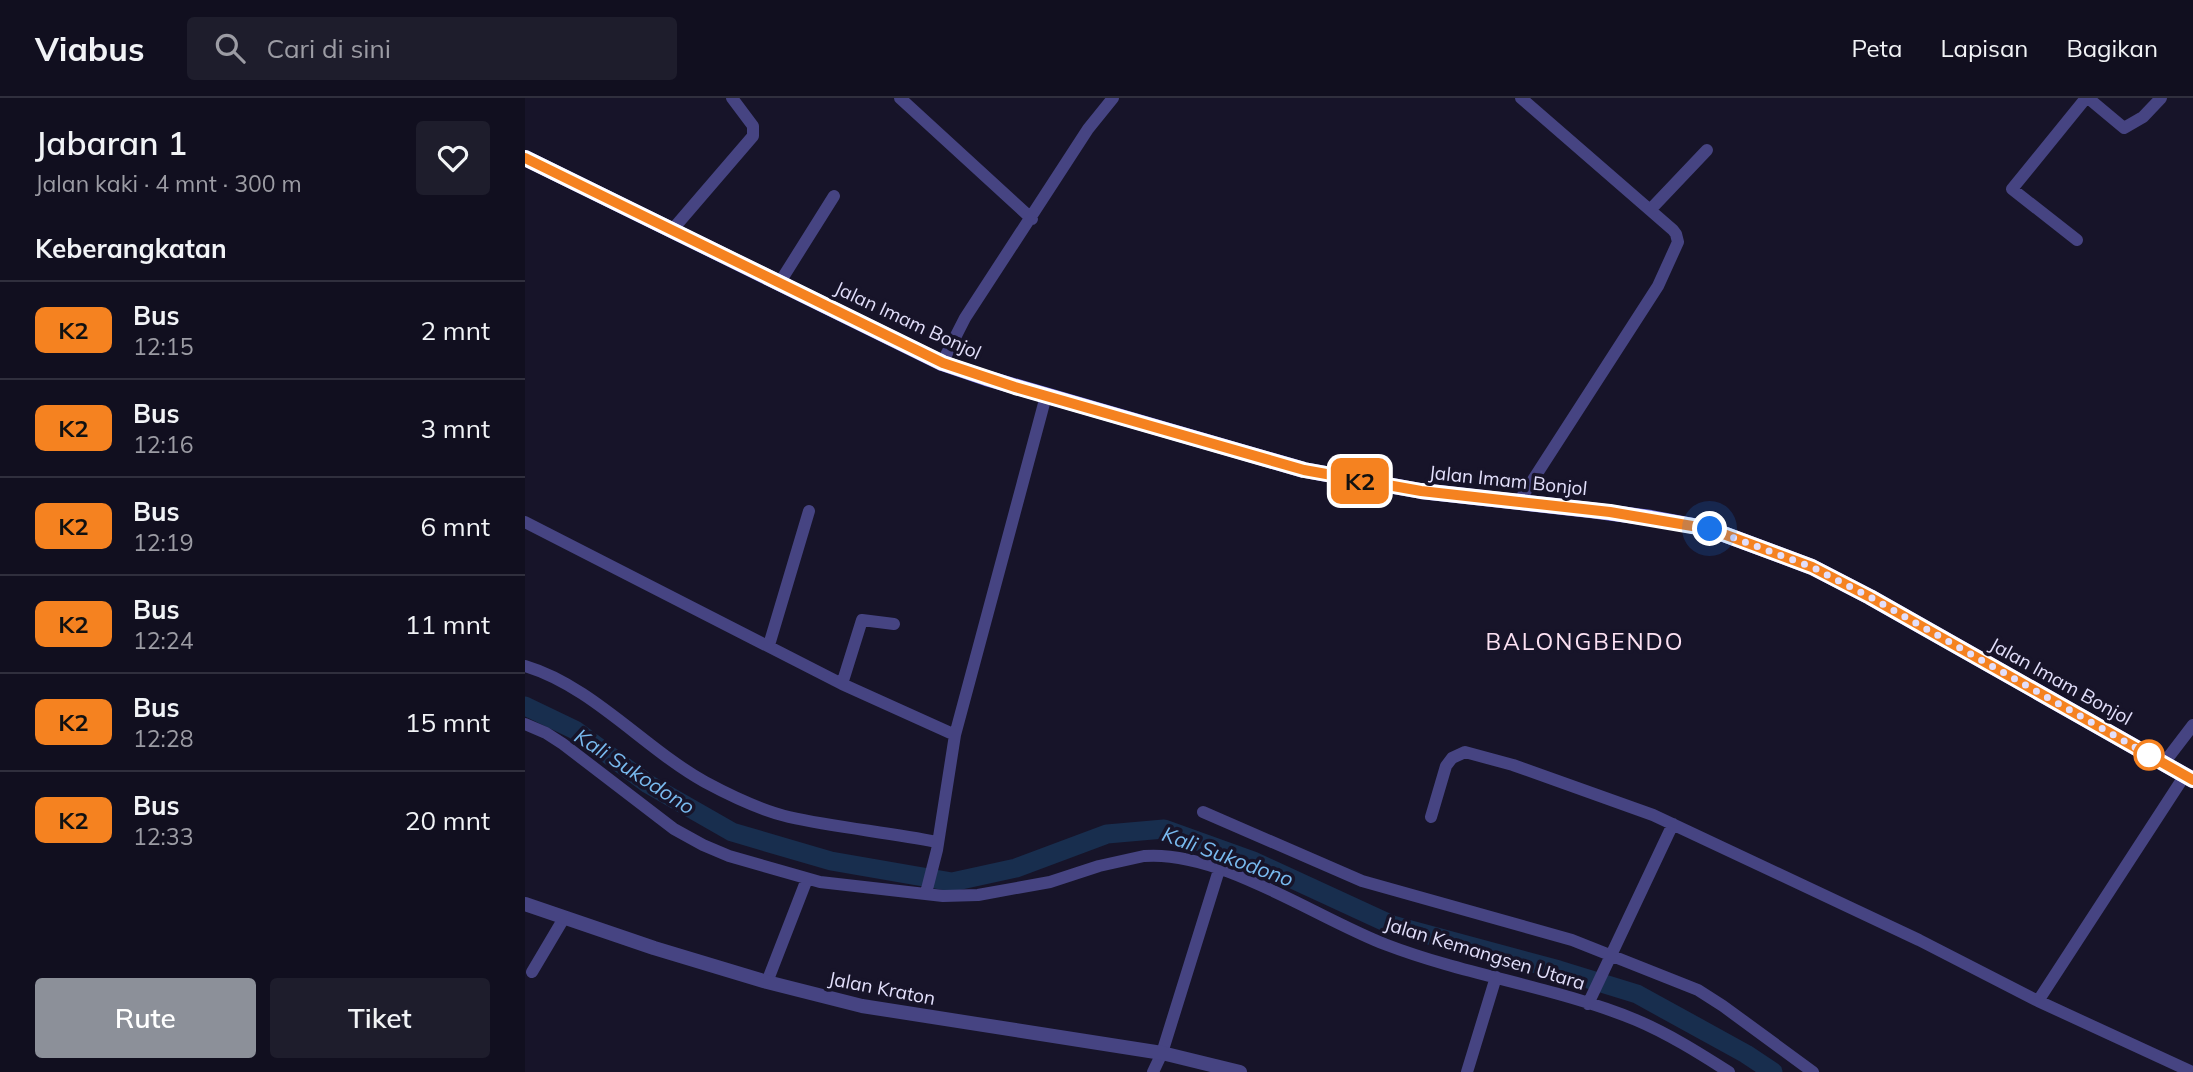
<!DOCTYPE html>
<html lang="id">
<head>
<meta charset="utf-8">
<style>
  body { margin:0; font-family:Mulish,sans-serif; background:#1e1d2c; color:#f1f3f6; height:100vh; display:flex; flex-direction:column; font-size:26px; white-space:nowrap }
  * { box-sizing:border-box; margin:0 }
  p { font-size:23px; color:#9c9ca4 }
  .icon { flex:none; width:38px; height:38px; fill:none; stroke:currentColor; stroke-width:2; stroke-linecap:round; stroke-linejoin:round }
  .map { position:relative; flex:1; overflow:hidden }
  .sheet { display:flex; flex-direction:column; background:#110f1f; width:525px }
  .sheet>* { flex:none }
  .badge { padding:0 14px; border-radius:10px; font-size:24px; line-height:46px }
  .you { position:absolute; width:35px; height:35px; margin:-18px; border:5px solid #fff; border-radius:50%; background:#1a73e8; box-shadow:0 0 0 10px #1a73e833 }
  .map>.badge { position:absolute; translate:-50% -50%; box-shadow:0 0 0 4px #fff }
  h2 { padding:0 35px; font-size:26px; line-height:63px }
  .round { display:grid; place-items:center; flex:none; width:74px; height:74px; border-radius:7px; background:#1e1d2c }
  .summary { display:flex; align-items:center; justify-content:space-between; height:119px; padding:0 35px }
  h1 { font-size:33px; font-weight:600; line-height:52px }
  .cta { display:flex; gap:14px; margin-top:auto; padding:14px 35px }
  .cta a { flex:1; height:80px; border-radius:7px; background:#8c9099; color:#fff; font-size:28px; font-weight:600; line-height:80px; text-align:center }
  .cta a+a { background:#1e1d2c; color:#f1f3f6 }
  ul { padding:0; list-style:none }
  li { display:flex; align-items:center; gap:21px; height:98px; padding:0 35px; border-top:2px solid #302f3d }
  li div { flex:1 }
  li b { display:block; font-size:26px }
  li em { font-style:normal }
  li .badge { min-width:77px; font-weight:700; text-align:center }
  header { display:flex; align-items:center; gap:42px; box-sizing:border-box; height:98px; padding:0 35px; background:#110f1f; border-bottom:2px solid #302f3d }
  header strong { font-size:33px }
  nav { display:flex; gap:38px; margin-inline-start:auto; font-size:24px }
  .search { width:490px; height:63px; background:#1e1d2c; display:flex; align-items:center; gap:18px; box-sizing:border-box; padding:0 24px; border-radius:7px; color:#9c9ca4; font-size:26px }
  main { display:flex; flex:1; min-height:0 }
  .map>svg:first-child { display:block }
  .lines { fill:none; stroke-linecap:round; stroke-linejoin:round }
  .river { stroke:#182e4e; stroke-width:19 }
  .minor { stroke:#464482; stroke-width:12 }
  .tertiary { stroke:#464482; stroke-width:14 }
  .secondary { stroke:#8381f0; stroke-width:16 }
  .line-casing { stroke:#fff; stroke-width:16 }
  .line { stroke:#f58220; stroke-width:10 }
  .walk { stroke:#e2dffb; stroke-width:7; stroke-dasharray:0 12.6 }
  .stop-dot { fill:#fff; stroke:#f58220; stroke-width:3.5 }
  .labels { text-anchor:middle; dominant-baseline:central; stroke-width:7; stroke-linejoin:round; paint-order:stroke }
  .street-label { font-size:19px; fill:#e2dffb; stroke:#171429 }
  .water-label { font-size:21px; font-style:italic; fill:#79baef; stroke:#171429 }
  .quarter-label { font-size:23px; letter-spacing:2px; fill:#fce1f2; stroke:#171429 }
</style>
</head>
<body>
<header>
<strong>Viabus</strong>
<div class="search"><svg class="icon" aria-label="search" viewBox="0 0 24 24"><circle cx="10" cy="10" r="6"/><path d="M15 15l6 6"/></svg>Cari di sini</div>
<nav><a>Peta</a><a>Lapisan</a><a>Bagikan</a></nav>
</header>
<main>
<section class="sheet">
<div class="summary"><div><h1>Jabaran 1</h1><p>Jalan kaki · 4 mnt · 300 m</p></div><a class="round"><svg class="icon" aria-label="heart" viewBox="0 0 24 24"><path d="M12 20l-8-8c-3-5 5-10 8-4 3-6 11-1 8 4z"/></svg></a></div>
<h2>Keberangkatan</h2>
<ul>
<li><span class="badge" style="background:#f58220;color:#111">K2</span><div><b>Bus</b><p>12:15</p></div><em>2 mnt</em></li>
<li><span class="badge" style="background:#f58220;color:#111">K2</span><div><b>Bus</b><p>12:16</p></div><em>3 mnt</em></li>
<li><span class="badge" style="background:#f58220;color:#111">K2</span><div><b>Bus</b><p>12:19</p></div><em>6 mnt</em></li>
<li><span class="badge" style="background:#f58220;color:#111">K2</span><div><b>Bus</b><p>12:24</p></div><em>11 mnt</em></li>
<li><span class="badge" style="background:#f58220;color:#111">K2</span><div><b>Bus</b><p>12:28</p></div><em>15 mnt</em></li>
<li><span class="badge" style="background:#f58220;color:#111">K2</span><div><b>Bus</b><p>12:33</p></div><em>20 mnt</em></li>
</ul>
<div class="cta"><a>Rute</a><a>Tiket</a></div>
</section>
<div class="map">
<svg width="1668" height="974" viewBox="0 0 1668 974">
  <rect width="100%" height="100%" fill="#171429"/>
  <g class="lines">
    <path class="river" d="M 0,608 L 50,632 L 123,686 L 207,734 L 306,763 L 427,784 L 491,770 L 582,736 L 639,731 L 728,763 L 867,827 L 1034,872 L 1112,896 L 1221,956 L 1248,974"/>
    <path class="minor" d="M 375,0 L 507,121
      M 1563,0 L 1599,30 L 1618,19 L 1636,0
      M 1125,112 L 1182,52
      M 148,131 L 228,38 L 228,28 L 207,0
      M 1552,142 L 1487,91 L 1561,0
      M 255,184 L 309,98
      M 417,265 L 440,220 L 563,31 L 588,0
      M 993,405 L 1133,188 L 1153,144 L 1151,136 L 1148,132 L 996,0
      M 0,424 L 317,586 L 430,637
      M 244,547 L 284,413
      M 0,568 C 67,588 119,650 180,684 C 206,698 235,712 264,719 C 313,730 363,734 412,744
      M 317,586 L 337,522 L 369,526
      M 0,626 L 21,635 L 38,646 L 149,731 L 178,747 L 204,758 L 295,784 L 418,798 L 453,797 L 525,784 L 574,768 L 619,758 C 695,752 791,820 862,847 C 943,878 1031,889 1111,922 C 1144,936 1174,955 1204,974
      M 1639,665 L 1668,627
      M 678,714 L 837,783 L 1047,842 L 1173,892 L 1198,908 L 1288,974
      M 906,719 L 921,668 L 927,660 L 940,654 L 988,667 L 1128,717 L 1394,842 L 1513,903 L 1667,974
      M 401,795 L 412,752 L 430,637 L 521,298
      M 7,874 L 39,820
      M 242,884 L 282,781
      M 1513,903 L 1660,677
      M 1063,906 L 1148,726
      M 628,974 L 637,955 L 694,772
      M 942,974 L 971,879"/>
    <path class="tertiary" d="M 0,806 L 129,850 L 242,884 L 337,908 L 637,955 L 715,974"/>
    <path class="secondary" d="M 0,60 L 417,265 L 461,280 L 779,372 L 896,393 L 1065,412 L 1126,420 L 1185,431 L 1287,469 L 1345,499 L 1668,682"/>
  </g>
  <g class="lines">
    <defs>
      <path id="line" d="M 0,60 L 418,265 L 490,289 L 779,372 L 896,393 L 1085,414 L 1185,431 L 1287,469 L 1345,499 L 1668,682"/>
    </defs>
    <use href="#line" class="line-casing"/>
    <use href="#line" class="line"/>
    <path class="walk" d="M 1185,431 L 1287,469 L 1345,499 L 1624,657"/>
  </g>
  <circle class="stop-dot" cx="1624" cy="657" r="14"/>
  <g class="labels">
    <g class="street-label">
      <text transform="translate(383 222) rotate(25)">Jalan Imam Bonjol</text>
      <text transform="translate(983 382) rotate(6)">Jalan Imam Bonjol</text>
      <text transform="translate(1536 583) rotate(29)">Jalan Imam Bonjol</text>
      <text transform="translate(960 855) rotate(17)">Jalan Kemangsen Utara</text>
      <text transform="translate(357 890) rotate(11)">Jalan Kraton</text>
    </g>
    <g class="water-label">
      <text transform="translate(110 673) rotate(33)">Kali Sukodono</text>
      <text transform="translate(703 758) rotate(20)">Kali Sukodono</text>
    </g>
    <g class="quarter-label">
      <text x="1060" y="543">BALONGBENDO</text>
    </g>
  </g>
</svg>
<div class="you" style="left:1185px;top:431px"></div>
<b class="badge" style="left:835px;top:383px;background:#f58220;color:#111">K2</b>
</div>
</main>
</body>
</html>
